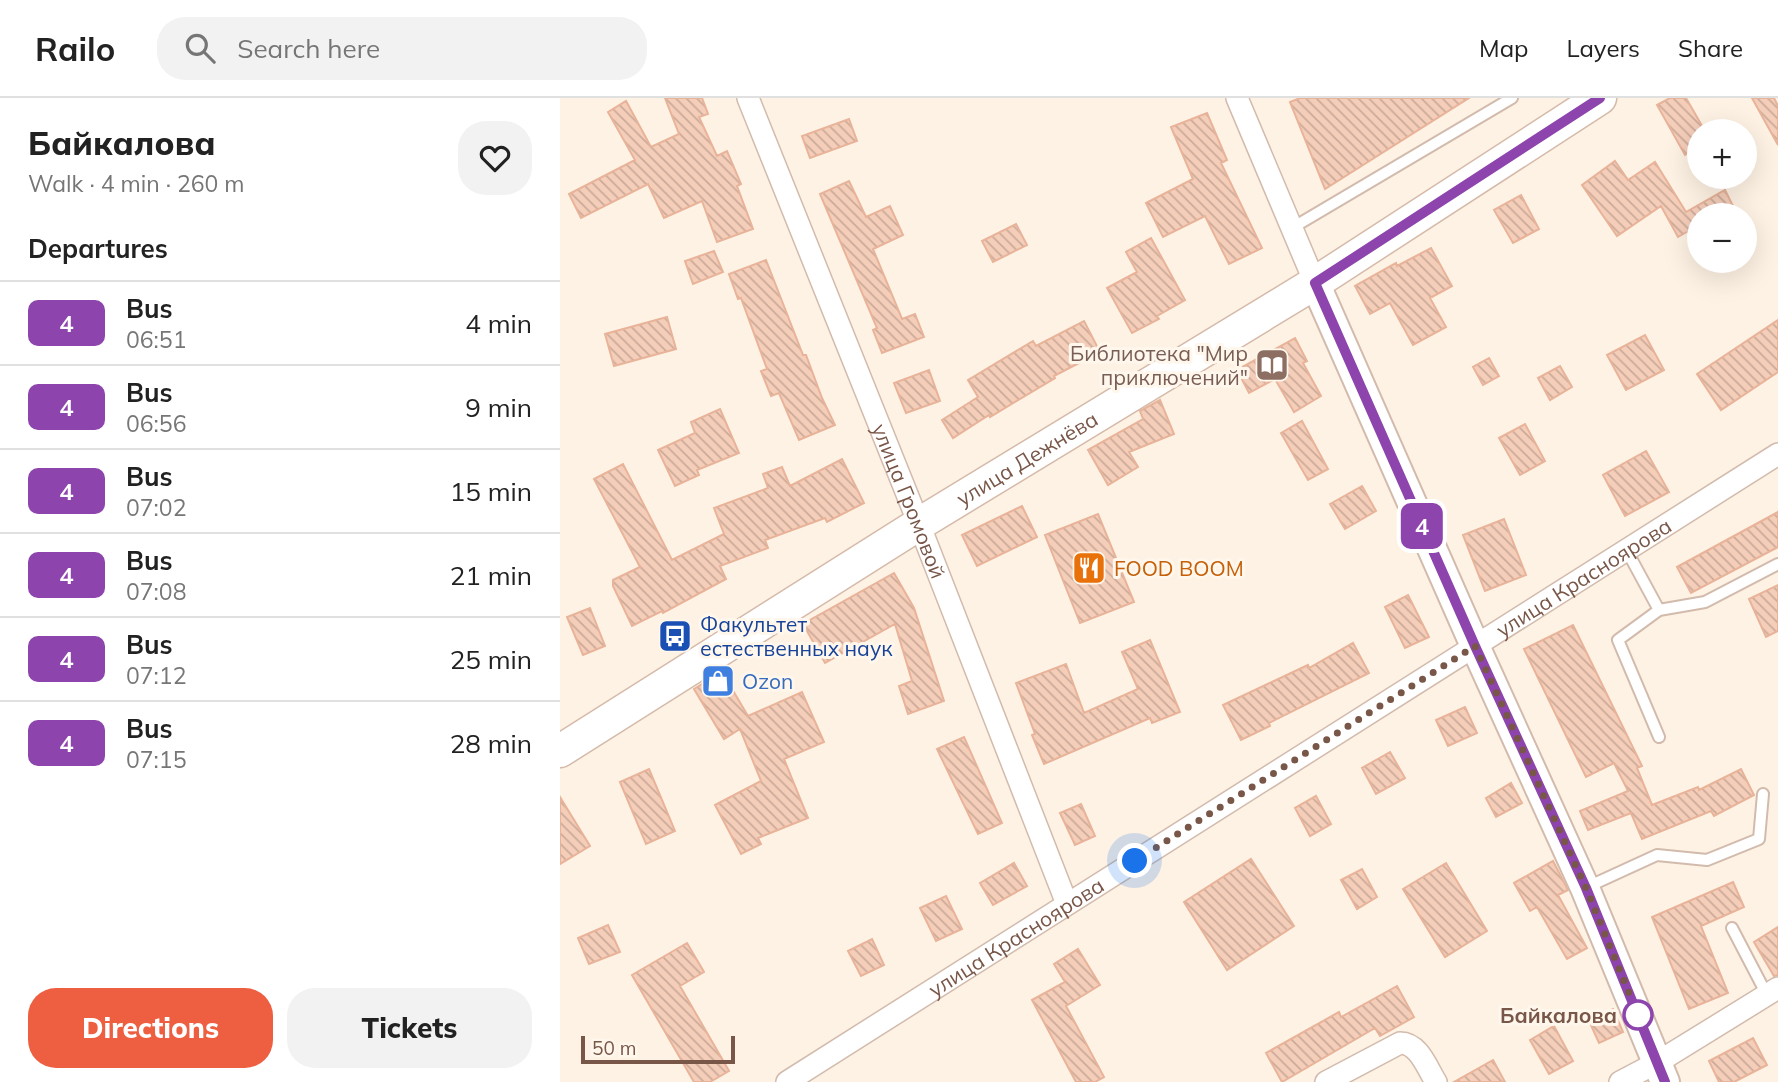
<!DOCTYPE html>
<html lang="en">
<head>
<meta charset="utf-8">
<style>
  body { margin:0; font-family:Mulish,sans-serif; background:#f2f2f2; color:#222; height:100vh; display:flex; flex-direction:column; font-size:26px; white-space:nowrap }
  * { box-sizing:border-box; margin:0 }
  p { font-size:23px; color:#767676 }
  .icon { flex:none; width:38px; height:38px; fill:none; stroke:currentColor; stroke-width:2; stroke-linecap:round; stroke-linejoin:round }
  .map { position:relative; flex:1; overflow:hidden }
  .panel { display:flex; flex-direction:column; background:#fff; width:560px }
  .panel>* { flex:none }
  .badge { padding:0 14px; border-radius:10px; font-size:24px; line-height:46px }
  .tools { position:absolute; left:1127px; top:21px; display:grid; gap:14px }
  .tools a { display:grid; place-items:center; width:70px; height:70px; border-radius:50%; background:#fff; box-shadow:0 7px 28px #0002; font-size:35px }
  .scale { position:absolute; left:21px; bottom:18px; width:154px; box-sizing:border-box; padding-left:7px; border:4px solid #785648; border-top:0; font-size:19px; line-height:24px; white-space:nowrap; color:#785648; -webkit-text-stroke:5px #fff6ec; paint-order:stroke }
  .you { position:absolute; width:35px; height:35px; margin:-18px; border:5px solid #fff; border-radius:50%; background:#1a73e8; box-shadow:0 0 0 10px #1a73e833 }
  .map>.badge { position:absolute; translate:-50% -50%; box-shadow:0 0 0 4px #fff }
  h2 { padding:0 28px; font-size:26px; line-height:63px }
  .round { display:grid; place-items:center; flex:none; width:74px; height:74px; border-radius:28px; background:#f2f2f2 }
  .head { display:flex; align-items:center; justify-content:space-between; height:119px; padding:0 28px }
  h1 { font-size:33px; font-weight:800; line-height:52px }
  .primary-button { display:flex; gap:14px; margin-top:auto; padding:14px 28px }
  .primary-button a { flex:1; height:80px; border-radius:28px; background:#ee5f42; color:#fff; font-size:28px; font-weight:800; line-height:80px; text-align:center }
  .primary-button a+a { background:#f2f2f2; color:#222 }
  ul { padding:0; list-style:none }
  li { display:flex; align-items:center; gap:21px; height:84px; padding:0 28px; border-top:2px solid #e0e0e0 }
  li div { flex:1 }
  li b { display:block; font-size:26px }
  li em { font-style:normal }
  li .badge { min-width:77px; font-weight:700; text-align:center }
  header { display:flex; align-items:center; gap:42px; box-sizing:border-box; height:98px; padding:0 35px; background:#fff; border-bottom:2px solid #e0e0e0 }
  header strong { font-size:33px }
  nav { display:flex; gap:38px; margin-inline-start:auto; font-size:24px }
  .search { width:490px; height:63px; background:#f2f2f2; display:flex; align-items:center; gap:18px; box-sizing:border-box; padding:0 24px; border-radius:28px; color:#767676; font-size:26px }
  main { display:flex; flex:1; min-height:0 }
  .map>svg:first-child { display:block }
  .building { fill:url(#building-back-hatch); stroke:#e8b399; stroke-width:2 }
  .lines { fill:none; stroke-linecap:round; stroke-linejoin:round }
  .service-casing { stroke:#d2bbac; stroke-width:14 }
  .minor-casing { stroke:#d2bbac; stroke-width:24 }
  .tertiary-casing { stroke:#d2bbac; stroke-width:32 }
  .secondary-casing { stroke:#d5baa9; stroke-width:35 }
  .service { stroke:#fff; stroke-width:10 }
  .minor { stroke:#fff; stroke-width:21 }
  .tertiary { stroke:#fff; stroke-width:28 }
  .secondary { stroke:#fff; stroke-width:32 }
  .line-casing { stroke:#fff; stroke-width:16 }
  .line { stroke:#8e44ad; stroke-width:10 }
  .walk { stroke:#785648; stroke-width:7; stroke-dasharray:0 12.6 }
  .stop-dot { fill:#fff; stroke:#8e44ad; stroke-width:3.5 }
  .labels { text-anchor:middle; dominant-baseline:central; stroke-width:6; stroke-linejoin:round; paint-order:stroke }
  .education-label { font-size:21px; fill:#785e54; stroke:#fff6ec; text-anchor:end }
  .street-label { font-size:21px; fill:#785648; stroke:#fff6ec }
  .food-label { font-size:21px; fill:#c56008; stroke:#fff6ec; text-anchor:start }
  .transit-label { font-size:21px; fill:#164399; stroke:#fff6ec; text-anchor:start }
  .shop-label { font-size:21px; fill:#366cbe; stroke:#fff6ec; text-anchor:start }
  .stop-label { font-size:21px; font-weight:bold; fill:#785648; stroke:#fff6ec; text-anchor:end }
</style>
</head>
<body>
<header>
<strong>Railo</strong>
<div class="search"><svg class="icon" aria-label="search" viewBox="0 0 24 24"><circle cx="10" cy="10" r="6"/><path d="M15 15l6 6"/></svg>Search here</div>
<nav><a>Map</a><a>Layers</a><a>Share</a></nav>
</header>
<main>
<section class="panel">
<div class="head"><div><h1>Байкалова</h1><p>Walk · 4 min · 260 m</p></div><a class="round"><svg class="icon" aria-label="heart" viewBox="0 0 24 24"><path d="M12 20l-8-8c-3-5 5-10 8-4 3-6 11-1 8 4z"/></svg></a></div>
<h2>Departures</h2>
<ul>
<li><span class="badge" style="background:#8e44ad;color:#fff">4</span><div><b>Bus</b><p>06:51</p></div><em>4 min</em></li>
<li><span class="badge" style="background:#8e44ad;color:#fff">4</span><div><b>Bus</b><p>06:56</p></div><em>9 min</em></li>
<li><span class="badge" style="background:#8e44ad;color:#fff">4</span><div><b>Bus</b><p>07:02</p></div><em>15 min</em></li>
<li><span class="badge" style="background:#8e44ad;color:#fff">4</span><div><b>Bus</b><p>07:08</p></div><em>21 min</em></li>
<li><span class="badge" style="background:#8e44ad;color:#fff">4</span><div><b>Bus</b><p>07:12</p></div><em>25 min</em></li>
<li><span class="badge" style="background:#8e44ad;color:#fff">4</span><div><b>Bus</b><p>07:15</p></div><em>28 min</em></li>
</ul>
<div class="primary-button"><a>Directions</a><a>Tickets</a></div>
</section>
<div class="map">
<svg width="1218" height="984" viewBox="0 0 1218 984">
  <defs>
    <pattern id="building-back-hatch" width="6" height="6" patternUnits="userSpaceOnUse" patternTransform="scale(1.75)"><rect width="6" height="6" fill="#f5ceba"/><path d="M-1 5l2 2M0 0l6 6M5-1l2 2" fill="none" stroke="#cbaa99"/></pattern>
  </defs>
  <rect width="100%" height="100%" fill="#fef2e4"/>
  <path class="building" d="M 105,0 L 142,0 L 148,16 L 139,19 L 157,58 L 167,53 L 181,86 L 177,88 L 193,131 L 157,144 L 142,103 L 104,120 L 88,86 L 21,120 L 9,96 L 75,62 L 48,14 L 66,3 L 91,49 L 119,36 Z
    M 740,0 L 909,0 L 765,91 L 730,4 Z
    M 1110,0 L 1126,0 L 1145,33 L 1139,33 L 1139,49 L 1125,57 L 1097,7 Z
    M 1192,0 L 1214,0 L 1218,8 L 1218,47 Z
    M 647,15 L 667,62 L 661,65 L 702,150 L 669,166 L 645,118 L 603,139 L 586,105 L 633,81 L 611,29 Z
    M 289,21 L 297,43 L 250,60 L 242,38 Z
    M 1055,63 L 1068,82 L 1095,64 L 1126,114 L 1165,92 L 1173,108 L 1157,117 L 1139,117 L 1139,127 L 1118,139 L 1101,108 L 1057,138 L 1022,87 Z
    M 289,83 L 306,119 L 330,108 L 343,137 L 313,151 L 342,221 L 355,216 L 364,239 L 322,255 L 313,232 L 317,230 L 260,96 Z
    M 961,97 L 979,131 L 953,145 L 934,112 Z
    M 456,126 L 467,147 L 433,164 L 422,143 Z
    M 591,140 L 625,202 L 597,218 L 599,221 L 572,235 L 547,190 L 577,174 L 566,154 Z
    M 871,150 L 892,188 L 870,200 L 886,229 L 853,247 L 830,205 L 810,216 L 795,188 L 836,165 L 837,168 Z
    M 154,153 L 163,174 L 133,186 L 125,163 Z
    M 206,162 L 243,257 L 246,257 L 262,300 L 275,327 L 239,342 L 219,295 L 211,298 L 201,273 L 207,271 L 181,200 L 178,201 L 169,176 Z
    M 107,219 L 116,251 L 54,268 L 45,236 Z
    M 1218,222 L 1218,274 L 1161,312 L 1137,276 Z
    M 524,223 L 540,254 L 494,278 L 495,280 L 430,319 L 429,317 L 393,340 L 382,322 L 418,299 L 408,282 L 473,243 L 476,248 Z
    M 1085,237 L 1104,272 L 1066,292 L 1047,257 Z
    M 735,240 L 747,263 L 743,265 L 761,298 L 734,314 L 715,281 L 689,295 L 677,272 Z
    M 929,260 L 939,278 L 923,287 L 913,269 Z
    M 1000,268 L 1012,289 L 990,302 L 978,280 Z
    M 369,272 L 380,303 L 346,315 L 334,285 Z
    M 600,302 L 614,336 L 569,354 L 578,369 L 548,387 L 528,352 L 583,321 L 580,313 Z
    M 160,311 L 179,355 L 137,372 L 139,377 L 115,388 L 98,352 L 135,335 L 131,324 Z
    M 742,323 L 768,371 L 748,382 L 721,335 Z
    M 965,326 L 985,363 L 960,377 L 939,340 Z
    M 1086,353 L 1109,394 L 1065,418 L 1043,377 Z
    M 282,361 L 304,405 L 267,424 L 265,420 L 205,442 L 208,450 L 160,468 L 166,481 L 103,515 L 102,513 L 72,528 L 53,488 L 53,482 L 80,469 L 34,381 L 63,366 L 112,462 L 164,436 L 154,410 L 208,390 L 203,376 L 222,369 L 230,388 Z
    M 802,388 L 816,413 L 785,431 L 770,406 Z
    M 462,408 L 477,439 L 417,468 L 402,437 Z
    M 1218,414 L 1218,449 L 1131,495 L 1117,469 Z
    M 538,416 L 574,504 L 520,525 L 485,437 Z
    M 944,421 L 966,477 L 925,493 L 903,437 Z
    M 334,475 L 354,510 L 384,603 L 348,616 L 339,588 L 352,583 L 335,526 L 265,565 L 243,526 Z
    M 1218,487 L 1218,533 L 1206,539 L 1189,501 Z
    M 848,497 L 869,539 L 845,550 L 825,509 Z
    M 30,510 L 45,548 L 23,557 L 7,519 Z
    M 1013,527 L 1082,668 L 1077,670 L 1092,707 L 1138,689 L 1139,692 L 1181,671 L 1194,697 L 1154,718 L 1151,713 L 1082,741 L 1071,715 L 1028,732 L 1020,713 L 1068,693 L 1054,665 L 1026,679 L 964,551 Z
    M 590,542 L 620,614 L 592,625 L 590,620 L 484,666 L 472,637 L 475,636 L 456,585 L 506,566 L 524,615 L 578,591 L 562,554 Z
    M 793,545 L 809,575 L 709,625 L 710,628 L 681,642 L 663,607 L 748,567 L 749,570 Z
    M 162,574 L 188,618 L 242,594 L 264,644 L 224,661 L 248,720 L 198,740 L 201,746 L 181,756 L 155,707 L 201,683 L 180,631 L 164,641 L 134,591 Z
    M 905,609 L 917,635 L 888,648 L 876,622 Z
    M 404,639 L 442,725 L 418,736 L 377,651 Z
    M 830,654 L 845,680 L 816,696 L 802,670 Z
    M 89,671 L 115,733 L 86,746 L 60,684 Z
    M 951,685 L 962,705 L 936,719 L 926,700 Z
    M 756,698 L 771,726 L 750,738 L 735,710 Z
    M 0,699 L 30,748 L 0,766 Z
    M 521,706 L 535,738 L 515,747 L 500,715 Z
    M 691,761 L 734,828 L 667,872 L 624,804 Z
    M 993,763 L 1008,792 L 998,797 L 1027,850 L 1007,861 L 977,809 L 970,813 L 954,785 Z
    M 454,765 L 467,788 L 433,807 L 420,785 Z
    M 886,765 L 927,833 L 885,859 L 843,791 Z
    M 802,771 L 817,799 L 797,811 L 781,782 Z
    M 1173,784 L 1184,809 L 1141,828 L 1168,895 L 1129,911 L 1092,819 Z
    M 386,798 L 402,831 L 376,843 L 360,810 Z
    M 48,827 L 60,854 L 29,866 L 18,840 Z
    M 1218,829 L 1218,877 L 1214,878 L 1194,844 Z
    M 312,841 L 324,867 L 301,878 L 288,853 Z
    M 127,845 L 144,874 L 120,888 L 169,973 L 150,984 L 134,984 L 72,877 Z
    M 518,851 L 540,887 L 506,908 L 544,979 L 535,984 L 516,984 L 472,902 L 505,884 L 494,866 Z
    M 837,888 L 854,919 L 820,938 L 815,930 L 722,984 L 706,955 L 779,914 L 781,919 Z
    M 1053,911 L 1063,934 L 1039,945 L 1029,923 Z
    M 994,928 L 1013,963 L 989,976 L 970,942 Z
    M 1193,940 L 1207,967 L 1174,984 L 1159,984 L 1149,963 Z
    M 933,962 L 945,984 L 894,984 Z"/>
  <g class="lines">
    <defs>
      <path id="service" d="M 732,130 L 952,0
        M 1067,453 L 1099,512 L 1145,504 L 1218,466
        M 1099,512 L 1058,542 L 1099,639
        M 1025,790 L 1097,757 L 1147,762 L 1199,741 L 1203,696
        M 1172,830 L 1207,897"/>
      <g id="minor">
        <path id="s1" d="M 188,0 L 359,426 L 507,806"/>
        <path d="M 677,0 L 755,185"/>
        <path id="s2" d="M 227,984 L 1218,356"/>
        <path d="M 766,984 L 840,945 C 859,945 867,970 876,984"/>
        <path d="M 1060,984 L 1098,964 L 1218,890"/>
      </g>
      <path id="tertiary" d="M 755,185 L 915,548 L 1025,790 L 1105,984"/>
      <g id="secondary">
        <path id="s3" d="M 0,653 L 359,426 L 755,185 L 1040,0"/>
      </g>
    </defs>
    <use href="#service" class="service-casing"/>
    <use href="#minor" class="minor-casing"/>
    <use href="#tertiary" class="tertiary-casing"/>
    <use href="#secondary" class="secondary-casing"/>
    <use href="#service" class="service"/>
    <use href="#minor" class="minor"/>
    <use href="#tertiary" class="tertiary"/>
    <use href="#secondary" class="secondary"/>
  </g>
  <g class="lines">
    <defs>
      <path id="line" d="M 1040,0 L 755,185 L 915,548 L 1026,790 L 1105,984"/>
    </defs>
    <use href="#line" class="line-casing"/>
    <use href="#line" class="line"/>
    <path class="walk" d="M 575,763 L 915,548 L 1026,790 L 1078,917"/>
  </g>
  <defs>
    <symbol id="library-square" viewBox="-11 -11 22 22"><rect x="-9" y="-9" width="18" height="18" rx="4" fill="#8d6e63" stroke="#fff6ec"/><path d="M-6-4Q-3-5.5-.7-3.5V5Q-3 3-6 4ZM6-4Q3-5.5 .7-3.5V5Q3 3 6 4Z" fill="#fff"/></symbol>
    <symbol id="restaurant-square" viewBox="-11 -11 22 22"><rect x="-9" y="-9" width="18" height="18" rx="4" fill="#e8710a" stroke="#fff6ec"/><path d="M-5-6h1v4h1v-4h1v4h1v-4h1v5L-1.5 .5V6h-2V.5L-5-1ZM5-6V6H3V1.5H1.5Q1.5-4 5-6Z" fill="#fff"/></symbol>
    <symbol id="bus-square" viewBox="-11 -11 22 22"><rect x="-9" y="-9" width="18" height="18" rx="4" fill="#1a4fb4" stroke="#fff6ec"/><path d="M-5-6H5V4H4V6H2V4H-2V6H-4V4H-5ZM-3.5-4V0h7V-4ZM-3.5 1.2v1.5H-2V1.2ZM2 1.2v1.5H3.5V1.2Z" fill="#fff"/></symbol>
    <symbol id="shop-square" viewBox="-11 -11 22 22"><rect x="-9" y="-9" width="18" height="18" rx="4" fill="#3f7fe0" stroke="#fff6ec"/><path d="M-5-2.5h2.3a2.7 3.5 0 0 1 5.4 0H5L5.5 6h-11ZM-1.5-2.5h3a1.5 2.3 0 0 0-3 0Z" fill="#fff"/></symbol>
  </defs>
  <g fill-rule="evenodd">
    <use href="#library-square" x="693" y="248" width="38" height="38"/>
    <use href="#restaurant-square" x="510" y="451" width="38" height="38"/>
    <use href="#bus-square" x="96" y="519" width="38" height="38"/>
    <use href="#shop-square" x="139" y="564" width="38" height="38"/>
  </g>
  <circle class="stop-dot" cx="1078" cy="917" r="14"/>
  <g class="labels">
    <g class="education-label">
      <text x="688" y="255">Библиотека "Мир<tspan x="688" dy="24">приключений"</tspan></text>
    </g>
    <g class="street-label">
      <text stroke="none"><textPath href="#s3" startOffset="551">улица Дежнёва</textPath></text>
      <text stroke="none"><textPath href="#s1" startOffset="434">улица Громовой</textPath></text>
      <text stroke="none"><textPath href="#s2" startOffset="943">улица Красноярова</textPath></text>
      <text stroke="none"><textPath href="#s2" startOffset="271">улица Красноярова</textPath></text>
    </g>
    <g class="food-label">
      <text x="554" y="470">FOOD BOOM</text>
    </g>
    <g class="transit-label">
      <text x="140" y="526">Факультет<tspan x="140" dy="24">естественных наук</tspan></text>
    </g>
    <g class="shop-label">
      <text x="182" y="583">Ozon</text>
    </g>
    <g class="stop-label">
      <text x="1057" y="917">Байкалова</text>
    </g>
  </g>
</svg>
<div class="tools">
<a>+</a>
<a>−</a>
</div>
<div class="scale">50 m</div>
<div class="you" style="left:575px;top:763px"></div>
<b class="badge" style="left:862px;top:428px;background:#8e44ad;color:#fff">4</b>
</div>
</main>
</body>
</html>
